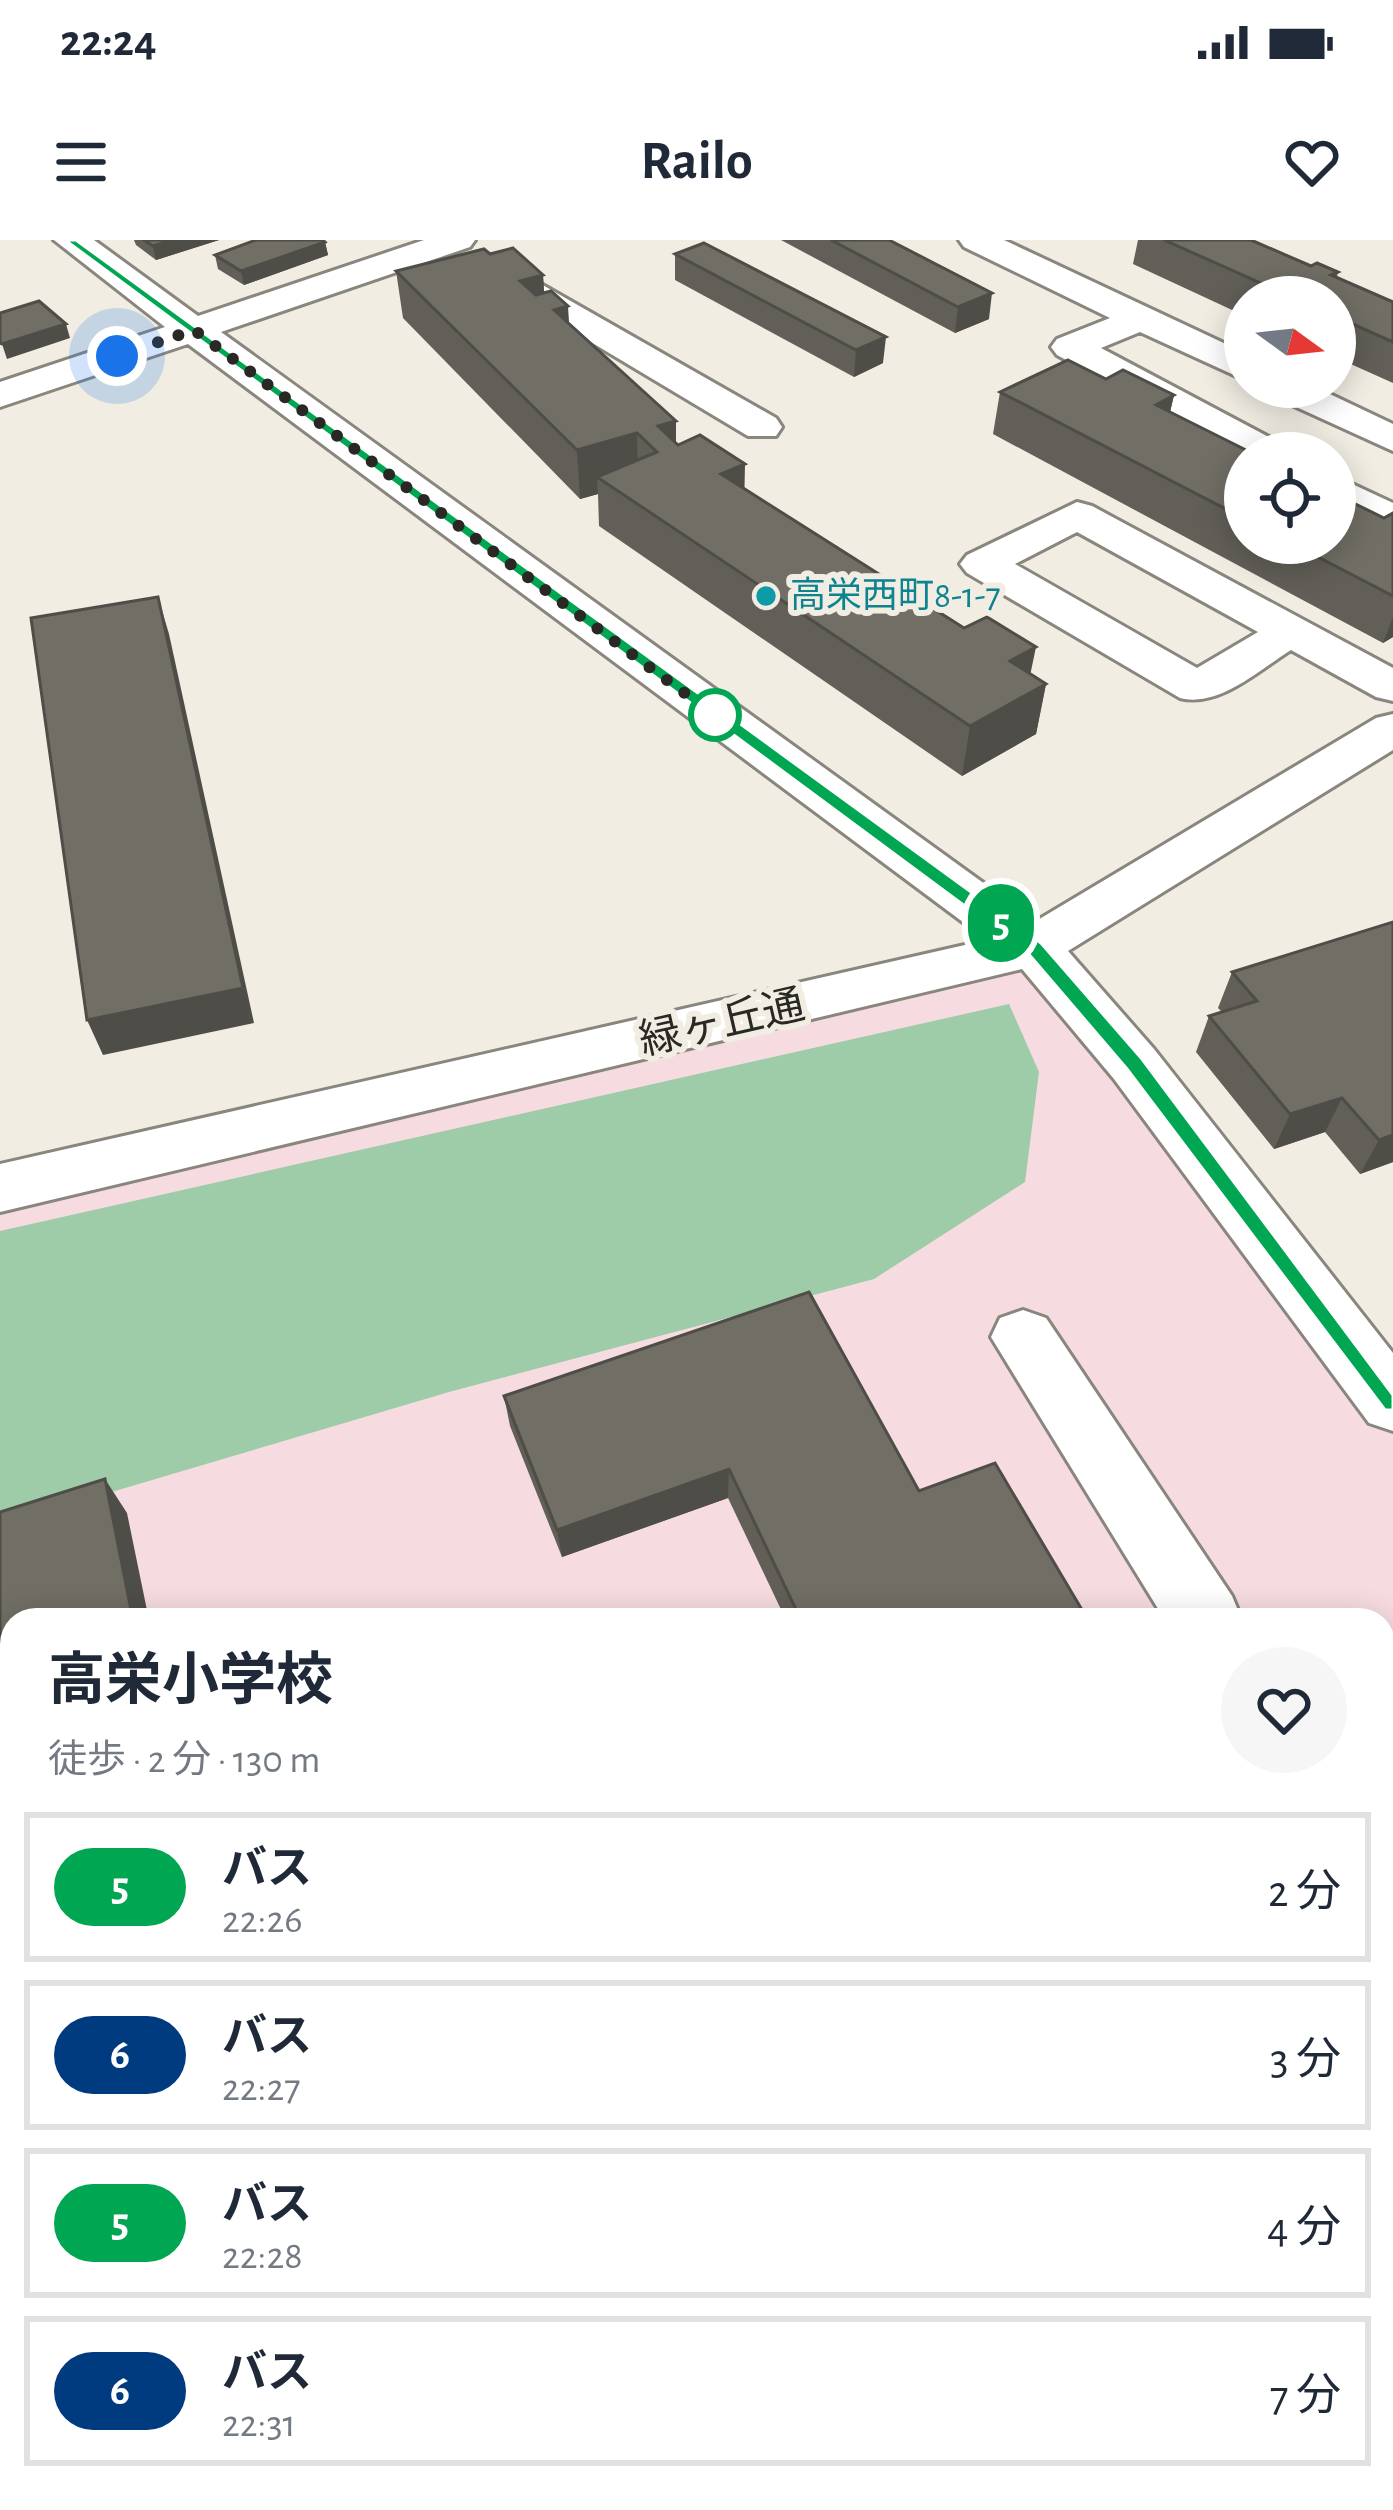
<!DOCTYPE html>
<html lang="ja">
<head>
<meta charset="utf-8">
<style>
  body { margin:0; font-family:"Alegreya Sans","Noto Sans JP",sans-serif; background:#f6f6f7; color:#1f2937; height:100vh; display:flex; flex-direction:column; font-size:45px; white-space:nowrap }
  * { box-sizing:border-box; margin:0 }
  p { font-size:39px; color:#747a83 }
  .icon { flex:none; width:66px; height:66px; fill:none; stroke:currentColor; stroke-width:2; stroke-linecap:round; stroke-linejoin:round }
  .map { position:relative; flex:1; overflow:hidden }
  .side { position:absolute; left:0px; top:1368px; width:1395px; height:903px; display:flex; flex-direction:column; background:#fff; border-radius:36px 36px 0 0; box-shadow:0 6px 30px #0003 }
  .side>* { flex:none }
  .badge { padding:0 24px; border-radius:39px; font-size:42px; line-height:78px }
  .needle { width:78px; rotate:105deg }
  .fabs { position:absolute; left:1224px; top:36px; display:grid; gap:24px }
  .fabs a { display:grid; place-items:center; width:132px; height:132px; border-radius:50%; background:#fff; box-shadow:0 6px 30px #0003; font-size:60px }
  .you { position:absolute; width:60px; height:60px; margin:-30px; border:9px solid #fff; border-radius:50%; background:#1a73e8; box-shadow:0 0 0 18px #1a73e833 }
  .map>.badge { position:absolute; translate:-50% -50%; box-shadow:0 0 0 6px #fff }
  .round { display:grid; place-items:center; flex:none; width:126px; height:126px; border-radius:63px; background:#f6f6f7 }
  .overview { display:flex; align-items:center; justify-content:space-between; height:204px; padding:0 48px }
  h1 { font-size:57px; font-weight:700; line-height:90px }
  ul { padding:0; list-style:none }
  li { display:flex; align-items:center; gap:36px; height:150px; margin:0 24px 18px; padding:0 24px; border:6px solid #e0e1e3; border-radius:0px }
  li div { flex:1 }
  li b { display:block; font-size:45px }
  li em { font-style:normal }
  li .badge { min-width:132px; font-weight:700; text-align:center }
  .status { display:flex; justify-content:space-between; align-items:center; height:84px; padding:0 60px; background:#fff; direction:ltr }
  .status svg { height:33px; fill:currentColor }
  header { display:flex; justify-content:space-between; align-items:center; height:156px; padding:0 48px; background:#fff; font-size:54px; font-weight:700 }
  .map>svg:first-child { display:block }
  .education { fill:#f6dce0; fill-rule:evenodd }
  .forest { fill:#9ecba8 }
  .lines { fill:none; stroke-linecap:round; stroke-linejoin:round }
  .minor-casing { stroke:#89867d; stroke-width:6 }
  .minor { fill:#fff; fill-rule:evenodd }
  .wall { fill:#615f57 }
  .shaded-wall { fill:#4f4d47 }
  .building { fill:#716e65; stroke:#4f4d47; stroke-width:3 }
  .line { fill:#00a651; stroke:#fff; stroke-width:3 }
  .walk { stroke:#2a2824; stroke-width:12; stroke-dasharray:0 21.6 }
  .culture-dot { fill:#0f9aa8; stroke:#f1ede3; stroke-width:4.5 }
  .stop-dot { fill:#fff; stroke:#00a651; stroke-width:6 }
  .labels { text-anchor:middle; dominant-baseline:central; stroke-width:12; stroke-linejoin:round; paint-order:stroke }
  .far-culture-label { font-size:36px; fill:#0d838f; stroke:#f1ede3; text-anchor:start }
  .street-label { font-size:42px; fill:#2a2824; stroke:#f1ede3 }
</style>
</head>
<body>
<div class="status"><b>22:24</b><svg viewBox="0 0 49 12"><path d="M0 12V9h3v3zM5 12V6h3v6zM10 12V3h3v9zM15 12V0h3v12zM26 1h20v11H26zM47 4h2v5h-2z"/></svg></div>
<header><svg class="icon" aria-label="menu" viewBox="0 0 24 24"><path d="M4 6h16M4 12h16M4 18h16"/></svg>Railo<svg class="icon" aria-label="heart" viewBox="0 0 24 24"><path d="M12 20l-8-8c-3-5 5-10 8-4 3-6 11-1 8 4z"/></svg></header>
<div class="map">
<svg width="1393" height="2270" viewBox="0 0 1393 2270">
  <rect width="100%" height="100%" fill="#f1ede3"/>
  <path class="education" d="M 1034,707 L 1393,1163 L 1393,2270 L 0,2270 L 0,948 ZM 12,1380 L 1383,1380 L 1383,2259 L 12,2259 Z"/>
  <path class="forest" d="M 1009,764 L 1039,832 L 1025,942 L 874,1039 L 449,1152 L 0,1285 L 0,991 Z"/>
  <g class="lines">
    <defs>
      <path id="minor" d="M 54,0 L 94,0 L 198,76 L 424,0 L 475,0 L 470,7 L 221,92 L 1036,681 L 1376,478 L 1393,474 L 1393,510 L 1068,711 L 1154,809 L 1393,1113 L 1393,1191 L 1369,1183 L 1114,839 L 1022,729 L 0,972 L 0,924 L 987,700 L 188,104 L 0,167 L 0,142 L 165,87 Z
        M 959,0 L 1004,0 L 1245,113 L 1245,140 L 1140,92 L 1101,108 L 1282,204 L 1288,213 L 1245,213 L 1245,217 L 1057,115 L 1051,107 L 1057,99 L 1110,78 L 964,7 Z
        M 490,15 L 776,178 L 782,187 L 776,196 L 748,196 L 477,34 L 472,26 L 477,18 Z
        M 1264,147 L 1315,147 L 1393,184 L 1393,211 L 1270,155 Z
        M 1335,236 L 1393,263 L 1393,293 L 1335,266 Z
        M 1077,262 L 1092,266 L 1393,428 L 1393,461 L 1376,457 L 1291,410 C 1259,430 1219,468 1180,458 L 967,333 L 960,324 L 967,315 ZM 1077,292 L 1258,392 L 1197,428 L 1015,324 Z
        M 1023,1070 L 1046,1078 L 1232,1356 L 1242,1380 L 1165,1380 L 991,1097 L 1000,1078 Z
        M 1383,1614 L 1393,1618 L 1393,1710 L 1383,1706 Z
        M 12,1992 L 12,2082 L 0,2086 L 0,1996 Z"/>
    </defs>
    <use href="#minor" class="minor-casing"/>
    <use href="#minor" class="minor"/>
  </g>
  <path class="wall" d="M 134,0 L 219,0 L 156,20 L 136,5 Z
    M 781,0 L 889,0 L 989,79 L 955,93 Z
    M 1138,0 L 1251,0 L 1311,26 L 1338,32 L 1337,37 L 1393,62 L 1393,143 L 1335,117 L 1335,57 L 1245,57 L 1245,76 L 1133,24 Z
    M 325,2 L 328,15 L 244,45 L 218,29 L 215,15 Z
    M 490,14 L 543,35 L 544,53 L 569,83 L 676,181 L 676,203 L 1046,444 L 1036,494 L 962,536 L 599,286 L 598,254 L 580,259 L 403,78 L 396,31 Z
    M 675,14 L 883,123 L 854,137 L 675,40 Z
    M 1106,139 L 1174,155 L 1170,172 L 1245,213 L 1245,303 L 1335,303 L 1393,273 L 1393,397 L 1383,403 L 993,194 L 1000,152 Z
    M 1393,682 L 1393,922 L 1360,934 L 1325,892 L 1274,909 L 1196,812 L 1209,776 L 1222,772 L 1218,768 L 1232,732 Z
    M 504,1156 L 919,1251 L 1088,1380 L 786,1380 L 728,1258 L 562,1317 L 510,1186 Z
    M 786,2259 L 1372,2259 L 1377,2270 L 764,2270 Z"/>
  <path class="shaded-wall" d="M 172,0 L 219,0 L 156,20 L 153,6 Z
    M 325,2 L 328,15 L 244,45 L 241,31 Z
    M 543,35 L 546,82 L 520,41 Z
    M 992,53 L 989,79 L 955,93 L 958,67 Z
    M 568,66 L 571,114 L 554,70 Z
    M 66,84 L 70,98 L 7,119 L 2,104 Z
    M 886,97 L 883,123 L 854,137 L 856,110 Z
    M 1174,155 L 1164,198 L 1156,165 Z
    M 676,181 L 676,229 L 658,186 Z
    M 637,193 L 638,242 L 597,237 L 598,254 L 580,259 L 577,210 Z
    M 745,224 L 744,273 L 721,234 Z
    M 158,357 L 169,394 L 254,783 L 103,815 L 87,780 Z
    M 1393,377 L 1393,397 L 1383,403 Z
    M 1036,407 L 1026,455 L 1046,444 L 1036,494 L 962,536 L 970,486 L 1010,421 Z
    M 1342,858 L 1325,892 L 1274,909 L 1290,874 Z
    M 1393,895 L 1393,922 L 1360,934 L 1379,900 Z
    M 729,1229 L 728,1258 L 562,1317 L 557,1290 Z
    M 105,1239 L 127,1273 L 149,1380 L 133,1380 Z
    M 12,1893 L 12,1918 L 0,1922 L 0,1898 Z"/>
  <path class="building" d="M 144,0 L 172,0 L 153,6 Z
    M 256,0 L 323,0 L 325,2 L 241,31 L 215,15 Z
    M 831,0 L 889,0 L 992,53 L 958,67 Z
    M 1164,0 L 1251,0 L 1311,26 L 1317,23 L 1338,32 L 1331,35 L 1393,62 L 1393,102 L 1335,76 L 1335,57 L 1292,57 Z
    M 704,3 L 886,97 L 856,110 L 675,14 Z
    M 513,8 L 543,35 L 520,41 L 536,55 L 551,51 L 568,66 L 554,70 L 676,181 L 658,186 L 678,205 L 700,195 L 745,224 L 721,234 L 964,388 L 987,377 L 1036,407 L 1010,421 L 1046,444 L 970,486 L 597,237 L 657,212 L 637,193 L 577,210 L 396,31 L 484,9 L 490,14 Z
    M 39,61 L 66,84 L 2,104 L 0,103 L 0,73 Z
    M 1068,120 L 1106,139 L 1123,130 L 1174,155 L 1156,165 L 1252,213 L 1245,213 L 1245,279 L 1000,152 Z
    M 1335,254 L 1384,278 L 1393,273 L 1393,356 L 1291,303 L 1335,303 Z
    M 158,357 L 243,748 L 87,780 L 31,378 Z
    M 1393,682 L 1393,895 L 1379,900 L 1342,858 L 1290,874 L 1209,776 L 1257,761 L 1232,732 Z
    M 809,1052 L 919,1251 L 995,1223 L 1088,1380 L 801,1380 L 729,1229 L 557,1290 L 504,1156 Z
    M 105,1239 L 133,1380 L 12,1380 L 12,1893 L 0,1898 L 0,1272 Z
    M 1383,2089 L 1389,2100 L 1383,2160 Z
    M 799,2259 L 1372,2259 L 1377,2270 L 778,2270 Z"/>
  <path class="line" d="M 65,0 L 76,0 L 1041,703 L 1142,819 L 1393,1155 L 1393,1170 L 1385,1170 L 1127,829 L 1027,712 Z"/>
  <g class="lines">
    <path class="walk" d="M 117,116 L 194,90 L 725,483 L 715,475"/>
  </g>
  <circle class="culture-dot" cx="766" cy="356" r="12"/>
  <circle class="stop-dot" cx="715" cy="475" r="24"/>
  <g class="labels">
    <g class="far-culture-label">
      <text x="790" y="356">高栄西町8-1-7</text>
    </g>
    <g class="street-label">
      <text transform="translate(722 783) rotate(-13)">緑ヶ丘通</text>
    </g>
  </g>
</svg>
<div class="fabs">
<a><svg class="needle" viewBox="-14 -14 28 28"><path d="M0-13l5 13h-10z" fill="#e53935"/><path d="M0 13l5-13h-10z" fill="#747a83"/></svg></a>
<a><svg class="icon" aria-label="locate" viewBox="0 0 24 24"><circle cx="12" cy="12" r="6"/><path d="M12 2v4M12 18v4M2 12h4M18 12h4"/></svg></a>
</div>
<div class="you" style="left:117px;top:116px"></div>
<b class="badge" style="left:1001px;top:683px;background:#00a651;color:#fff">5</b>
<section class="side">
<div class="overview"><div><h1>高栄小学校</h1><p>徒歩 · 2 分 · 130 m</p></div><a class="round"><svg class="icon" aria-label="heart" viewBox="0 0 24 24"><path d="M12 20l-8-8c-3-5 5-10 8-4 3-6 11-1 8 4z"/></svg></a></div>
<ul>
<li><span class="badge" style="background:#00a651;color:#fff">5</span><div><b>バス</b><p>22:26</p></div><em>2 分</em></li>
<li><span class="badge" style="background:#003b80;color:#fff">6</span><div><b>バス</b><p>22:27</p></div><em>3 分</em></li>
<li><span class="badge" style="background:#00a651;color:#fff">5</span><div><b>バス</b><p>22:28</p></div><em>4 分</em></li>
<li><span class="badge" style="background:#003b80;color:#fff">6</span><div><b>バス</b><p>22:31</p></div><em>7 分</em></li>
</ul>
</section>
</div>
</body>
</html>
